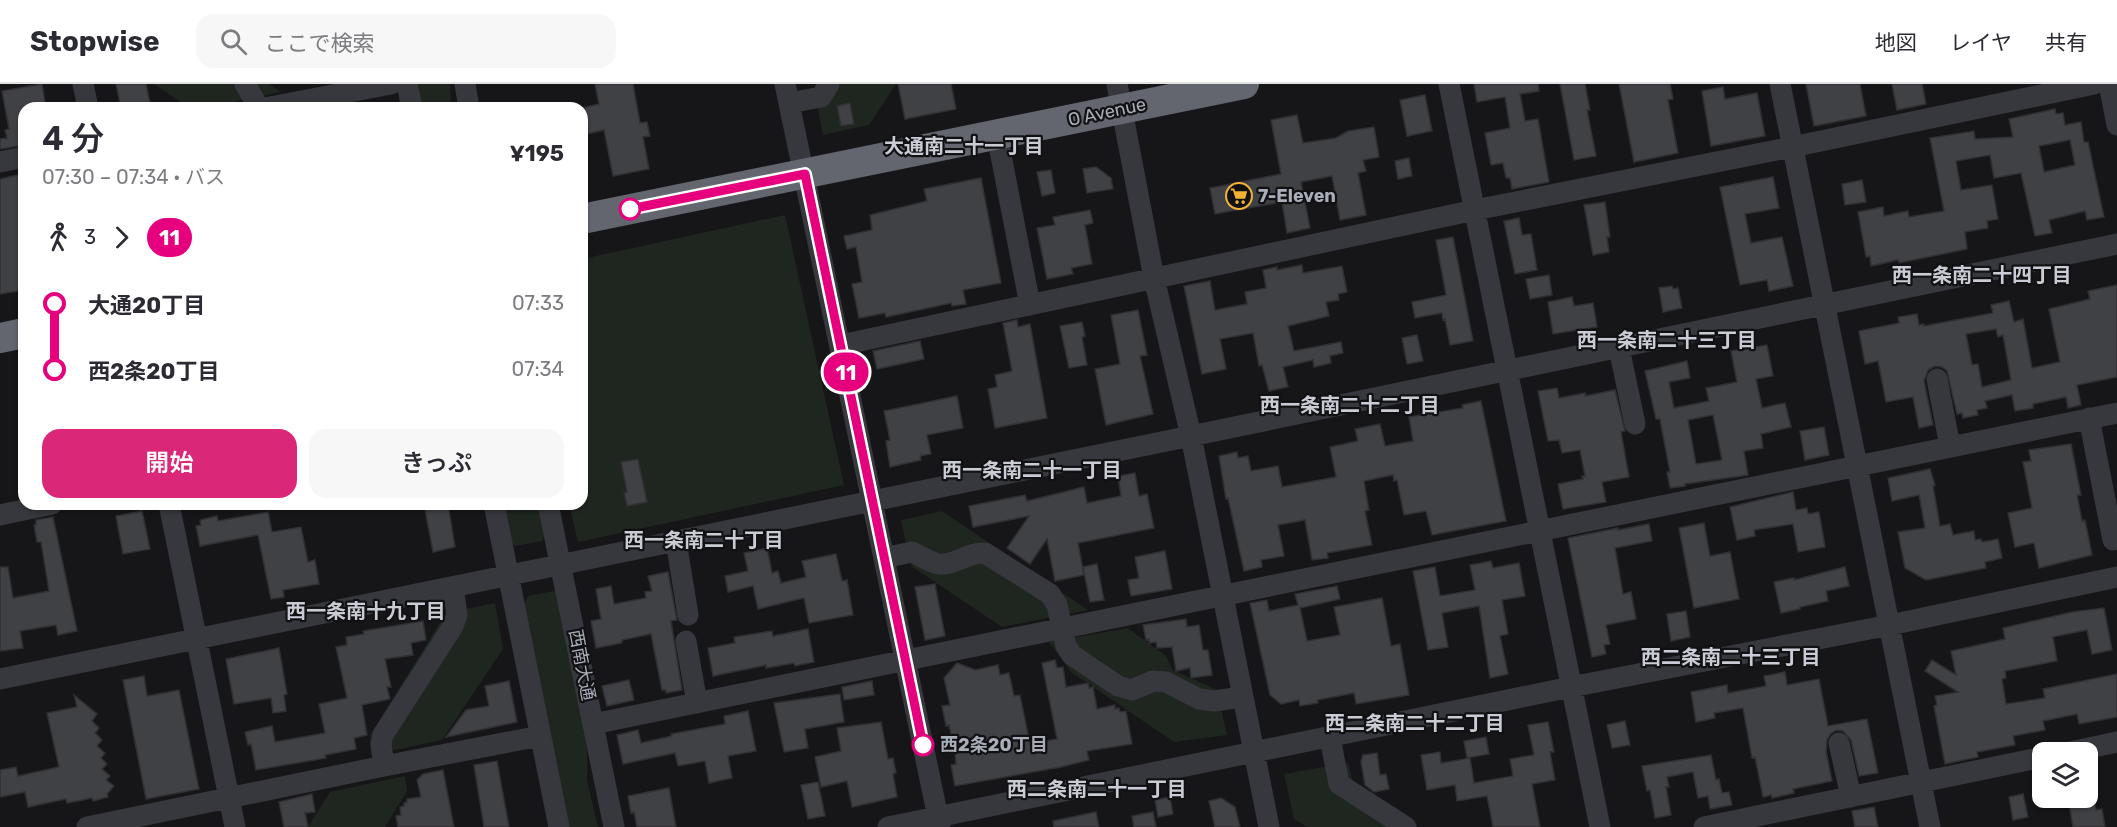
<!DOCTYPE html>
<html lang="ja">
<head>
<meta charset="utf-8">
<style>
  body { margin:0; font-family:Rubik,"Noto Sans JP",sans-serif; background:#f7f7f7; color:#2b2b33; height:100vh; display:flex; flex-direction:column; font-size:22px; white-space:nowrap }
  * { box-sizing:border-box; margin:0 }
  p { font-size:20px; color:#7c7c81 }
  .icon { flex:none; width:33px; height:33px; fill:none; stroke:currentColor; stroke-width:2; stroke-linecap:round; stroke-linejoin:round }
  .map { position:relative; flex:1; overflow:hidden }
  .details { position:absolute; left:18px; top:18px; width:570px; height:408px; display:flex; flex-direction:column; background:#fff; border-radius:18px; box-shadow:0 2px 4px #0004 }
  .details>* { flex:none }
  .badge { padding:0 12px; border-radius:20px; font-size:21px; line-height:39px }
  .controls { position:absolute; left:2032px; top:658px; display:grid; gap:12px }
  .controls a { display:grid; place-items:center; width:66px; height:66px; border-radius:12px; background:#fff; box-shadow:0 2px 4px #0004; font-size:30px }
  .map>.badge { position:absolute; translate:-50% -50%; box-shadow:0 0 0 3px #fff }
  .legs { display:flex; align-items:center; gap:9px; height:66px; padding:0 24px; font-size:20px }
  .legs p { margin-inline-start:auto }
  .summary { display:flex; align-items:center; justify-content:space-between; height:102px; padding:0 24px }
  h1 { font-size:33px; font-weight:600; line-height:45px }
  .primary-button { display:flex; gap:12px; margin-top:auto; padding:12px 24px }
  .primary-button a { flex:1; height:69px; border-radius:18px; background:#db2777; color:#fff; font-size:24px; font-weight:600; line-height:69px; text-align:center }
  .primary-button a+a { background:#f7f7f7; color:#2b2b33 }
  ul { padding:0 24px; list-style:none }
  li { display:flex; align-items:center; gap:21px; height:66px; font-size:22px }
  li i { display:grid; place-items:center; width:9px; height:100%; margin:0 8px; background:currentColor }
  li i::after { content:''; width:15px; height:15px; margin:-8px; border:4px solid; border-radius:50%; background:#fff }
  li p { margin-inline-start:auto }
  li:first-child i { background:linear-gradient(#0000 50%,currentColor 0) }
  li:last-child i { background:linear-gradient(currentColor 50%,#0000 0) }
  header { display:flex; align-items:center; gap:36px; box-sizing:border-box; height:84px; padding:0 30px; background:#fff; border-bottom:2px solid #e1e1e2 }
  header strong { font-size:28px }
  nav { display:flex; gap:33px; margin-inline-start:auto; font-size:21px }
  .search { width:420px; height:54px; background:#f7f7f7; display:flex; align-items:center; gap:15px; box-sizing:border-box; padding:0 21px; border-radius:18px; color:#7c7c81; font-size:22px }
  .map>svg:first-child { display:block }
  .green { fill:#1e261f }
  .building { fill:#404145; stroke:#303034; stroke-width:1.5; fill-rule:evenodd }
  .lines { fill:none; stroke-linecap:round; stroke-linejoin:round }
  .minor { stroke:#37383d; stroke-width:21 }
  .highway { stroke:#63666e; stroke-width:30 }
  .line-1-casing { stroke:#fff; stroke-width:14 }
  .line-1 { stroke:#e6007e; stroke-width:9 }
  .stop-1-dot { fill:#fff; stroke:#e6007e; stroke-width:3 }
  .labels { text-anchor:middle; dominant-baseline:central; stroke-width:4.5; stroke-linejoin:round; paint-order:stroke }
  .street-label { font-size:18px; fill:#a8adb8; stroke:#111113 }
  .poi-label { font-size:18px; font-weight:bold; fill:#a8adb8; stroke:#111113; text-anchor:start }
  .stop-label { font-size:18px; font-weight:bold; fill:#a8adb8; stroke:#111113; text-anchor:start }
  .neighbourhood-label { font-size:20px; font-weight:bold; fill:#c9ccd4; stroke:#111113 }
</style>
</head>
<body>
<header>
<strong>Stopwise</strong>
<div class="search"><svg class="icon" aria-label="search" viewBox="0 0 24 24"><circle cx="10" cy="10" r="6"/><path d="M15 15l6 6"/></svg>ここで検索</div>
<nav><a>地図</a><a>レイヤ</a><a>共有</a></nav>
</header>
<div class="map">
<svg width="2117" height="743" viewBox="0 0 2117 743">
  <rect width="100%" height="100%" fill="#161618"/>
  <path class="green" d="M 154,0 L 269,0 L 281,8 L 205,24 L 189,24 Z
    M 414,0 L 450,0 L 451,24 L 419,24 Z
    M 816,0 L 896,0 L 869,41 L 823,51 L 814,4 Z
    M 785,131 L 844,401 L 578,458 L 569,420 L 582,420 L 582,175 Z
    M 502,420 L 538,420 L 544,451 L 542,457 L 516,462 L 509,458 Z
    M 942,427 L 1088,526 L 1002,543 L 911,482 L 901,436 Z
    M 554,507 L 558,510 L 587,655 L 587,696 L 598,743 L 568,743 L 524,520 L 528,512 Z
    M 495,519 L 503,565 L 442,656 L 371,671 L 370,651 L 446,529 Z
    M 1128,544 L 1166,572 L 1173,586 L 1217,606 L 1227,651 L 1174,658 L 1071,588 L 1049,558 Z
    M 1348,679 L 1353,699 L 1418,743 L 1307,743 L 1294,735 L 1284,690 Z
    M 405,692 L 407,707 L 385,743 L 308,743 L 330,708 Z"/>
  <path class="building" d="M 42,0 L 46,24 L 24,24 L 24,61 L 0,65 L 0,55 L 7,54 L 5,46 L 9,45 L 2,7 Z
    M 116,0 L 146,0 L 151,24 L 121,24 Z
    M 595,0 L 633,0 L 640,39 L 647,38 L 650,52 L 643,53 L 649,85 L 613,92 L 604,46 L 582,51 L 582,24 L 599,20 Z
    M 898,0 L 951,0 L 956,25 L 905,35 Z
    M 1474,0 L 1538,0 L 1539,7 L 1520,10 L 1525,37 L 1538,35 L 1549,98 L 1512,105 L 1510,94 L 1506,94 L 1503,79 L 1491,81 L 1485,49 L 1510,44 L 1505,13 L 1477,18 Z
    M 1560,0 L 1585,0 L 1590,26 L 1587,26 L 1596,72 L 1574,76 Z
    M 1619,0 L 1670,0 L 1673,15 L 1668,16 L 1678,69 L 1634,78 Z
    M 1806,0 L 1860,0 L 1866,32 L 1814,42 Z
    M 1892,0 L 1922,0 L 1926,20 L 1897,26 Z
    M 1723,3 L 1725,15 L 1757,9 L 1765,52 L 1711,62 L 1702,7 Z
    M 1425,11 L 1432,47 L 1407,52 L 1400,16 Z
    M 850,19 L 854,40 L 841,42 L 837,22 Z
    M 2055,25 L 2056,30 L 2063,29 L 2065,41 L 2081,38 L 2084,58 L 2088,58 L 2104,133 L 2087,136 L 2085,127 L 2049,136 L 2052,149 L 2035,152 L 2021,89 L 1994,94 L 1990,71 L 1956,77 L 1961,106 L 1992,101 L 1998,135 L 1987,137 L 1988,144 L 1965,148 L 1967,165 L 1899,179 L 1898,176 L 1871,182 L 1870,172 L 1866,173 L 1858,128 L 1883,123 L 1884,132 L 1908,127 L 1909,133 L 1944,127 L 1930,54 L 1974,47 L 1975,55 L 2013,53 L 2009,35 ZM 2070,56 L 2075,81 L 2044,88 L 2039,62 Z
    M 1297,31 L 1303,59 L 1336,54 L 1348,47 L 1374,43 L 1379,73 L 1363,76 L 1366,87 L 1358,89 L 1366,131 L 1340,136 L 1332,92 L 1301,98 L 1310,144 L 1287,149 L 1282,118 L 1215,130 L 1210,104 L 1281,90 L 1271,36 Z
    M 1409,74 L 1412,92 L 1398,95 L 1395,77 Z
    M 1096,83 L 1111,94 L 1113,105 L 1087,109 L 1083,85 Z
    M 1051,86 L 1055,109 L 1042,112 L 1037,88 Z
    M 18,91 L 24,122 L 24,206 L 0,210 L 0,95 Z
    M 1773,93 L 1779,124 L 1745,130 L 1751,159 L 1782,153 L 1793,202 L 1769,207 L 1767,196 L 1740,201 L 1720,103 Z
    M 981,94 L 1001,199 L 963,206 L 966,220 L 952,222 L 951,219 L 886,233 L 885,229 L 859,234 L 852,200 L 862,198 L 856,163 L 847,165 L 844,152 L 872,146 L 870,131 L 927,117 L 924,105 Z
    M 1862,96 L 1866,118 L 1845,121 L 1842,100 Z
    M 1605,118 L 1610,153 L 1607,153 L 1609,168 L 1593,171 L 1584,121 Z
    M 1090,126 L 1093,139 L 1085,141 L 1092,180 L 1071,184 L 1073,190 L 1047,195 L 1037,144 L 1055,141 L 1053,133 Z
    M 1519,134 L 1522,151 L 1531,150 L 1537,186 L 1515,190 L 1504,137 Z
    M 1453,153 L 1473,257 L 1450,261 L 1445,235 L 1443,236 L 1442,229 L 1415,234 L 1412,218 L 1446,211 L 1436,156 Z
    M 1302,181 L 1303,189 L 1342,182 L 1347,208 L 1338,210 L 1339,216 L 1326,218 L 1329,232 L 1288,242 L 1294,267 L 1341,258 L 1343,269 L 1330,272 L 1331,279 L 1314,283 L 1313,276 L 1283,283 L 1288,303 L 1269,307 L 1262,281 L 1259,282 L 1253,249 L 1220,255 L 1226,285 L 1202,290 L 1184,202 L 1210,197 L 1215,226 L 1247,220 L 1245,208 L 1266,204 L 1263,186 L 1277,183 L 1277,186 Z
    M 1549,191 L 1552,211 L 1530,215 L 1526,195 Z
    M 2117,201 L 2117,293 L 2077,301 L 2081,321 L 2068,324 L 2066,313 L 2033,320 L 2033,324 L 2015,327 L 2012,311 L 1985,317 L 1987,324 L 1977,326 L 1978,331 L 1963,334 L 1962,329 L 1957,330 L 1947,287 L 1942,283 L 1935,282 L 1928,286 L 1924,297 L 1933,341 L 1919,344 L 1913,313 L 1886,318 L 1878,277 L 1865,280 L 1859,247 L 1899,239 L 1898,233 L 1917,230 L 1919,241 L 1924,240 L 1924,242 L 1993,229 L 1991,221 L 2009,217 L 2014,238 L 2023,235 L 2032,284 L 2060,278 L 2049,225 L 2090,215 L 2088,207 ZM 1996,245 L 1998,253 L 2003,251 L 2011,296 L 1982,303 L 1978,280 L 1972,281 L 1966,250 Z
    M 1672,202 L 1673,205 L 1678,204 L 1682,224 L 1663,228 L 1659,204 Z
    M 1572,213 L 1574,222 L 1593,219 L 1597,243 L 1553,250 L 1548,218 Z
    M 1138,226 L 1147,271 L 1140,272 L 1153,330 L 1106,341 L 1095,285 L 1120,280 L 1111,231 Z
    M 1017,236 L 1018,243 L 1030,240 L 1047,334 L 995,344 L 988,305 L 997,303 L 995,291 L 1012,287 L 1003,239 Z
    M 1082,238 L 1085,252 L 1082,253 L 1087,281 L 1069,284 L 1060,242 Z
    M 1417,251 L 1423,277 L 1407,280 L 1402,254 Z
    M 920,257 L 924,275 L 877,285 L 873,267 Z
    M 1767,261 L 1773,292 L 1756,295 L 1762,324 L 1785,319 L 1791,343 L 1761,350 L 1763,364 L 1744,367 L 1748,391 L 1685,400 L 1685,402 L 1670,404 L 1667,388 L 1670,388 L 1661,341 L 1660,335 L 1656,335 L 1645,287 L 1687,277 L 1690,294 L 1669,298 L 1674,324 L 1709,317 L 1706,304 L 1737,298 L 1731,267 ZM 1713,331 L 1722,376 L 1696,380 L 1688,336 Z
    M 1557,304 L 1559,314 L 1585,309 L 1585,312 L 1615,306 L 1625,347 L 1621,348 L 1629,393 L 1602,398 L 1606,418 L 1563,425 L 1558,400 L 1583,395 L 1582,392 L 1585,392 L 1580,366 L 1562,369 L 1559,356 L 1548,357 L 1538,307 Z
    M 957,312 L 963,344 L 927,351 L 931,370 L 920,372 L 921,376 L 890,383 L 886,357 L 890,356 L 884,327 Z
    M 1481,317 L 1506,437 L 1432,451 L 1426,427 L 1404,431 L 1397,396 L 1394,397 L 1393,391 L 1364,397 L 1369,426 L 1365,427 L 1372,461 L 1327,469 L 1328,474 L 1312,476 L 1305,436 L 1278,441 L 1284,472 L 1261,476 L 1262,483 L 1244,487 L 1228,414 L 1226,415 L 1219,372 L 1237,368 L 1238,374 L 1248,372 L 1251,387 L 1278,382 L 1282,403 L 1336,393 L 1330,363 L 1358,357 L 1355,345 L 1380,340 L 1385,362 L 1413,357 L 1409,333 L 1463,324 L 1462,321 Z
    M 1824,343 L 1829,371 L 1805,376 L 1800,347 Z
    M 2071,360 L 2081,411 L 2077,411 L 2082,437 L 2085,436 L 2092,471 L 2039,484 L 2034,459 L 2015,463 L 2008,429 L 2032,424 L 2023,378 L 2031,377 L 2029,366 Z
    M 638,375 L 647,418 L 627,422 L 624,409 L 627,408 L 621,378 Z
    M 1930,385 L 1935,401 L 1933,402 L 1940,442 L 1950,440 L 1953,451 L 1974,447 L 1975,456 L 1981,455 L 1982,458 L 1998,455 L 2002,474 L 1985,478 L 1986,484 L 1926,496 L 1905,484 L 1898,448 L 1925,444 L 1919,411 L 1892,417 L 1888,394 Z
    M 1135,389 L 1139,412 L 1147,410 L 1154,444 L 1078,459 L 1084,491 L 1055,497 L 1047,455 L 1030,480 L 1007,464 L 1029,432 L 973,443 L 969,422 L 1025,411 L 1027,417 L 1084,403 L 1087,419 L 1121,412 L 1118,392 Z
    M 1793,408 L 1796,426 L 1807,424 L 1808,430 L 1819,428 L 1825,463 L 1798,468 L 1793,440 L 1754,446 L 1755,452 L 1737,456 L 1730,423 Z
    M 424,420 L 448,420 L 455,463 L 433,468 Z
    M 142,427 L 150,465 L 123,470 L 116,432 Z
    M 268,428 L 272,448 L 301,443 L 308,478 L 315,476 L 319,500 L 283,506 L 284,513 L 271,515 L 258,451 L 200,462 L 196,442 L 201,441 L 200,436 L 217,432 L 218,437 Z
    M 53,433 L 77,547 L 58,551 L 56,541 L 20,547 L 23,564 L 0,567 L 0,483 L 8,483 L 13,514 L 49,507 L 41,458 L 37,458 L 34,441 L 36,441 L 36,436 Z
    M 1704,439 L 1710,472 L 1730,468 L 1739,515 L 1694,524 L 1679,444 Z
    M 1649,440 L 1652,457 L 1615,464 L 1623,510 L 1631,508 L 1636,535 L 1606,541 L 1610,560 L 1604,561 L 1606,570 L 1592,573 L 1568,454 L 1618,444 L 1618,446 Z
    M 767,464 L 772,489 L 778,487 L 781,499 L 806,493 L 802,477 L 836,470 L 842,497 L 847,496 L 853,531 L 809,539 L 804,514 L 758,525 L 753,502 L 728,508 L 725,492 L 748,487 L 744,469 Z
    M 1165,467 L 1172,505 L 1131,512 L 1128,496 L 1139,494 L 1135,473 Z
    M 1491,477 L 1493,484 L 1519,479 L 1525,512 L 1502,516 L 1508,550 L 1500,552 L 1508,590 L 1490,594 L 1479,522 L 1442,529 L 1448,563 L 1428,566 L 1413,487 L 1435,483 L 1440,512 L 1475,506 L 1470,481 Z
    M 1097,480 L 1104,516 L 1090,518 L 1083,483 Z
    M 1845,483 L 1849,502 L 1826,507 L 1828,517 L 1800,523 L 1800,525 L 1781,529 L 1774,498 L 1794,494 L 1794,496 Z
    M 668,488 L 677,536 L 671,537 L 682,606 L 666,609 L 666,606 L 662,606 L 651,550 L 622,556 L 622,559 L 596,564 L 591,537 L 601,535 L 596,505 L 611,502 L 614,520 L 646,514 L 645,508 L 652,507 L 648,492 Z
    M 935,500 L 945,552 L 925,556 L 915,503 Z
    M 1337,502 L 1340,515 L 1300,524 L 1307,557 L 1340,551 L 1334,523 L 1382,514 L 1391,562 L 1400,560 L 1409,611 L 1356,620 L 1354,609 L 1317,616 L 1318,619 L 1300,622 L 1299,616 L 1281,620 L 1270,611 L 1250,519 L 1267,516 L 1269,527 L 1298,521 L 1295,510 Z
    M 2104,524 L 2112,566 L 2092,570 L 2087,546 L 2053,553 L 2057,577 L 2005,587 L 2006,594 L 2002,595 L 2006,620 L 2045,614 L 2043,605 L 2117,590 L 2117,633 L 2079,640 L 2077,630 L 2043,637 L 2045,646 L 2013,652 L 2015,661 L 1977,668 L 1978,673 L 1945,680 L 1934,622 L 1937,621 L 1935,612 L 1958,608 L 1925,587 L 1932,576 L 1956,591 L 1951,567 L 2005,555 L 2003,544 L 2072,528 Z
    M 1686,527 L 1690,553 L 1671,557 L 1667,530 Z
    M 1186,535 L 1187,543 L 1199,541 L 1203,566 L 1208,566 L 1212,591 L 1191,594 L 1190,584 L 1176,587 L 1172,563 L 1157,564 L 1156,558 L 1149,559 L 1149,555 L 1146,556 L 1143,541 Z
    M 423,537 L 426,556 L 411,559 L 413,571 L 385,575 L 391,603 L 387,603 L 390,615 L 362,621 L 367,651 L 354,654 L 356,665 L 325,671 L 326,674 L 256,686 L 251,660 L 248,661 L 245,648 L 272,642 L 275,658 L 325,649 L 319,620 L 347,614 L 336,563 L 347,561 L 346,553 L 364,550 L 363,547 Z
    M 808,545 L 814,578 L 795,582 L 794,579 L 766,584 L 766,581 L 713,592 L 708,564 L 735,559 L 734,553 L 772,547 L 773,552 Z
    M 279,564 L 287,610 L 284,611 L 286,627 L 273,629 L 271,614 L 234,620 L 226,575 Z
    M 1055,576 L 1057,584 L 1063,583 L 1066,603 L 1088,599 L 1089,604 L 1093,603 L 1097,625 L 1115,621 L 1115,625 L 1119,624 L 1120,628 L 1126,627 L 1132,660 L 1087,667 L 1089,676 L 1061,683 L 955,702 L 951,681 L 956,680 L 955,668 L 949,641 L 946,642 L 942,622 L 950,621 L 944,594 L 957,579 L 975,586 L 998,581 L 1000,591 L 1009,589 L 1014,612 L 1020,611 L 1030,660 L 1057,655 L 1042,579 Z
    M 1785,588 L 1787,601 L 1819,595 L 1828,642 L 1867,635 L 1878,689 L 1859,692 L 1851,656 L 1843,647 L 1837,646 L 1831,649 L 1827,656 L 1826,667 L 1832,697 L 1793,705 L 1794,709 L 1772,714 L 1771,711 L 1763,713 L 1755,673 L 1752,674 L 1743,624 L 1714,629 L 1715,634 L 1696,638 L 1691,608 L 1727,601 L 1728,609 L 1766,602 L 1764,592 Z
    M 144,592 L 147,612 L 179,606 L 199,705 L 146,715 L 123,596 Z
    M 629,596 L 634,616 L 607,622 L 602,602 Z
    M 509,597 L 517,638 L 446,653 L 466,626 L 489,622 L 485,602 Z
    M 872,597 L 874,611 L 844,616 L 842,603 Z
    M 840,610 L 844,638 L 805,645 L 808,664 L 784,668 L 774,619 Z
    M 74,611 L 97,630 L 92,637 L 99,644 L 95,649 L 102,656 L 97,662 L 105,669 L 101,674 L 107,680 L 102,685 L 110,692 L 106,696 L 114,702 L 107,710 L 108,713 L 93,717 L 92,714 L 67,719 L 66,715 L 28,723 L 25,708 L 0,713 L 0,686 L 16,683 L 18,692 L 59,683 L 47,629 L 77,623 Z
    M 748,627 L 756,667 L 728,672 L 732,694 L 709,699 L 705,677 L 678,682 L 675,669 L 623,680 L 617,651 L 638,646 L 641,659 L 672,652 L 671,650 L 725,640 L 724,632 Z
    M 1625,637 L 1630,661 L 1612,664 L 1607,641 Z
    M 881,638 L 888,675 L 893,674 L 896,689 L 893,690 L 897,713 L 852,723 L 847,697 L 821,703 L 815,673 L 841,667 L 837,644 Z
    M 1548,638 L 1554,668 L 1550,668 L 1555,696 L 1532,700 L 1540,743 L 1493,743 L 1487,712 L 1457,717 L 1455,701 L 1427,706 L 1421,671 L 1440,668 L 1441,679 L 1470,674 L 1474,699 L 1513,692 L 1510,675 L 1534,671 L 1528,641 Z
    M 1486,653 L 1489,670 L 1467,674 L 1464,657 Z
    M 1377,669 L 1380,691 L 1386,690 L 1389,705 L 1374,708 L 1365,701 L 1361,678 L 1363,671 Z
    M 1711,671 L 1716,696 L 1719,695 L 1722,709 L 1729,708 L 1732,721 L 1710,725 L 1708,712 L 1698,714 L 1693,688 L 1667,693 L 1669,703 L 1666,703 L 1671,731 L 1655,734 L 1650,706 L 1647,707 L 1642,682 Z
    M 497,677 L 509,743 L 484,743 L 474,681 Z
    M 443,686 L 454,743 L 398,743 L 396,732 L 401,731 L 400,723 L 404,722 L 404,719 L 407,718 L 407,715 L 421,713 L 417,696 L 423,690 Z
    M 818,698 L 825,732 L 808,735 L 801,701 Z
    M 669,704 L 676,743 L 637,743 L 634,728 L 631,729 L 628,712 Z
    M 312,710 L 315,728 L 305,729 L 308,743 L 284,743 L 279,718 Z
    M 2023,710 L 2028,733 L 2013,736 L 2009,713 Z
    M 1170,713 L 1173,730 L 1158,733 L 1155,716 Z
    M 1221,714 L 1235,723 L 1240,743 L 1215,743 L 1209,717 Z
    M 2068,714 L 2094,714 L 2096,726 L 2102,725 L 2105,743 L 2073,743 Z
    M 1874,723 L 1878,743 L 1855,743 L 1852,727 Z
    M 1096,728 L 1099,743 L 1054,743 L 1053,737 Z
    M 1153,728 L 1156,743 L 1134,743 L 1132,732 Z"/>
  <g class="lines">
    <path class="minor" d="M 83,0 L 88,24
      M 245,0 L 259,24
      M 407,0 L 412,24
      M 465,0 L 469,24
      M 785,0 L 940,743
      M 1117,0 L 1154,194 L 1191,352 L 1269,743
      M 1449,0 L 1600,743
      M 1780,0 L 1930,743
      M 2109,0 L 2117,41
      M 789,19 L 821,13 L 829,0
      M 265,24 L 391,0
      M 997,51 L 1030,221
      M 0,78 L 24,73
      M 841,261 L 1475,126 L 1792,63 L 2094,0
      M 1619,264 L 1635,340
      M 1937,295 L 1950,362
      M 2089,334 L 2113,456
      M 169,420 L 235,743
      M 494,420 L 559,743
      M 548,420 L 614,743
      M 0,431 L 52,420
      M 676,457 L 688,531
      M 884,474 L 912,468 C 921,472 929,478 939,480 C 954,482 968,468 985,469 L 1050,510 L 1057,521 L 1066,562 L 1072,571 L 1118,602 L 1132,606 L 1153,597 L 1166,598 L 1199,615 L 1214,617 L 1242,613
      M 686,557 L 697,619
      M 0,595 L 1191,352 L 2117,160
      M 593,640 L 2117,329
      M 1330,654 L 1339,700 L 1406,743
      M 1839,659 L 1851,713
      M 2065,669 L 2117,658
      M 384,682 L 381,660 L 383,651 L 453,542 L 457,531 L 453,503
      M 87,743 L 384,682 L 540,652
      M 888,743 L 1571,603 L 1890,541 L 2117,493
      M 1704,743 L 2043,673"/>
    <path class="highway" d="M 582,135 L 1244,0
      M 0,254 L 24,249"/>
  </g>
  <g class="lines">
    <defs>
      <path id="line-1" d="M 630,125 L 805,90 L 923,661"/>
    </defs>
    <use href="#line-1" class="line-1-casing"/>
    <use href="#line-1" class="line-1"/>
  </g>
  <defs>
    <symbol id="supermarket-ring" viewBox="-11 -11 22 22"><circle r="9.5" fill="#111113" stroke="#f2b134" stroke-width="1.5"/><path d="M-6-5.5h2.5l.6 2H6L4.5 2H-2.5L-4.4-4H-6ZM-1.5 3.2a1.3 1.3 0 1 0 .1 0ZM3 3.2a1.3 1.3 0 1 0 .1 0Z" fill="#f2b134"/></symbol>
  </defs>
  <g fill-rule="evenodd">
    <use href="#supermarket-ring" x="1224" y="97" width="30" height="30"/>
  </g>
  <g class="stop-1-dot">
    <circle cx="630" cy="125" r="10"/>
    <circle cx="923" cy="661" r="10"/>
  </g>
  <g class="labels">
    <g class="street-label">
      <text transform="translate(1107 28) rotate(-12)">O Avenue</text>
      <text transform="translate(582 581) rotate(79)">西南大通</text>
    </g>
    <g class="poi-label">
      <text x="1258" y="112">7-Eleven</text>
    </g>
    <g class="stop-label">
      <text x="940" y="661">西2条20丁目</text>
    </g>
    <g class="neighbourhood-label">
      <text x="964" y="62">大通南二十一丁目</text>
      <text x="1982" y="191">西一条南二十四丁目</text>
      <text x="1667" y="256">西一条南二十三丁目</text>
      <text x="1350" y="321">西一条南二十二丁目</text>
      <text x="1032" y="386">西一条南二十一丁目</text>
      <text x="704" y="456">西一条南二十丁目</text>
      <text x="366" y="527">西一条南十九丁目</text>
      <text x="1731" y="573">西二条南二十三丁目</text>
      <text x="1415" y="639">西二条南二十二丁目</text>
      <text x="1097" y="705">西二条南二十一丁目</text>
    </g>
  </g>
</svg>
<div class="controls">
<a><svg class="icon" aria-label="layers" viewBox="0 0 24 24"><path d="M12 4l9 5-9 5-9-5zM3 14l9 5 9-5"/></svg></a>
</div>
<b class="badge" style="left:846px;top:288px;background:#e6007e;color:#fff">11</b>
<section class="details">
<div class="summary"><div><h1>4 分</h1><p>07:30 – 07:34 · バス</p></div><b>¥195</b></div>
<div class="legs"><svg class="icon" aria-label="walk" viewBox="0 0 24 24"><circle cx="13" cy="4" r="2"/><path d="M13 8l-2 6 4 7M11 14l-3 7M7 12l3-4h3l4 4"/></svg>3<svg class="icon" aria-label="forward" viewBox="0 0 24 24"><path d="M9 5l7 7-7 7"/></svg><b class="badge" style="background:#e6007e;color:#fff">11</b></div>
<ul>
<li><i style="color:#e6007e"></i><b>大通20丁目</b><p>07:33</p></li>
<li><i style="color:#e6007e"></i><b>西2条20丁目</b><p>07:34</p></li>
</ul>
<div class="primary-button"><a>開始</a><a>きっぷ</a></div>
</section>
</div>
</body>
</html>
